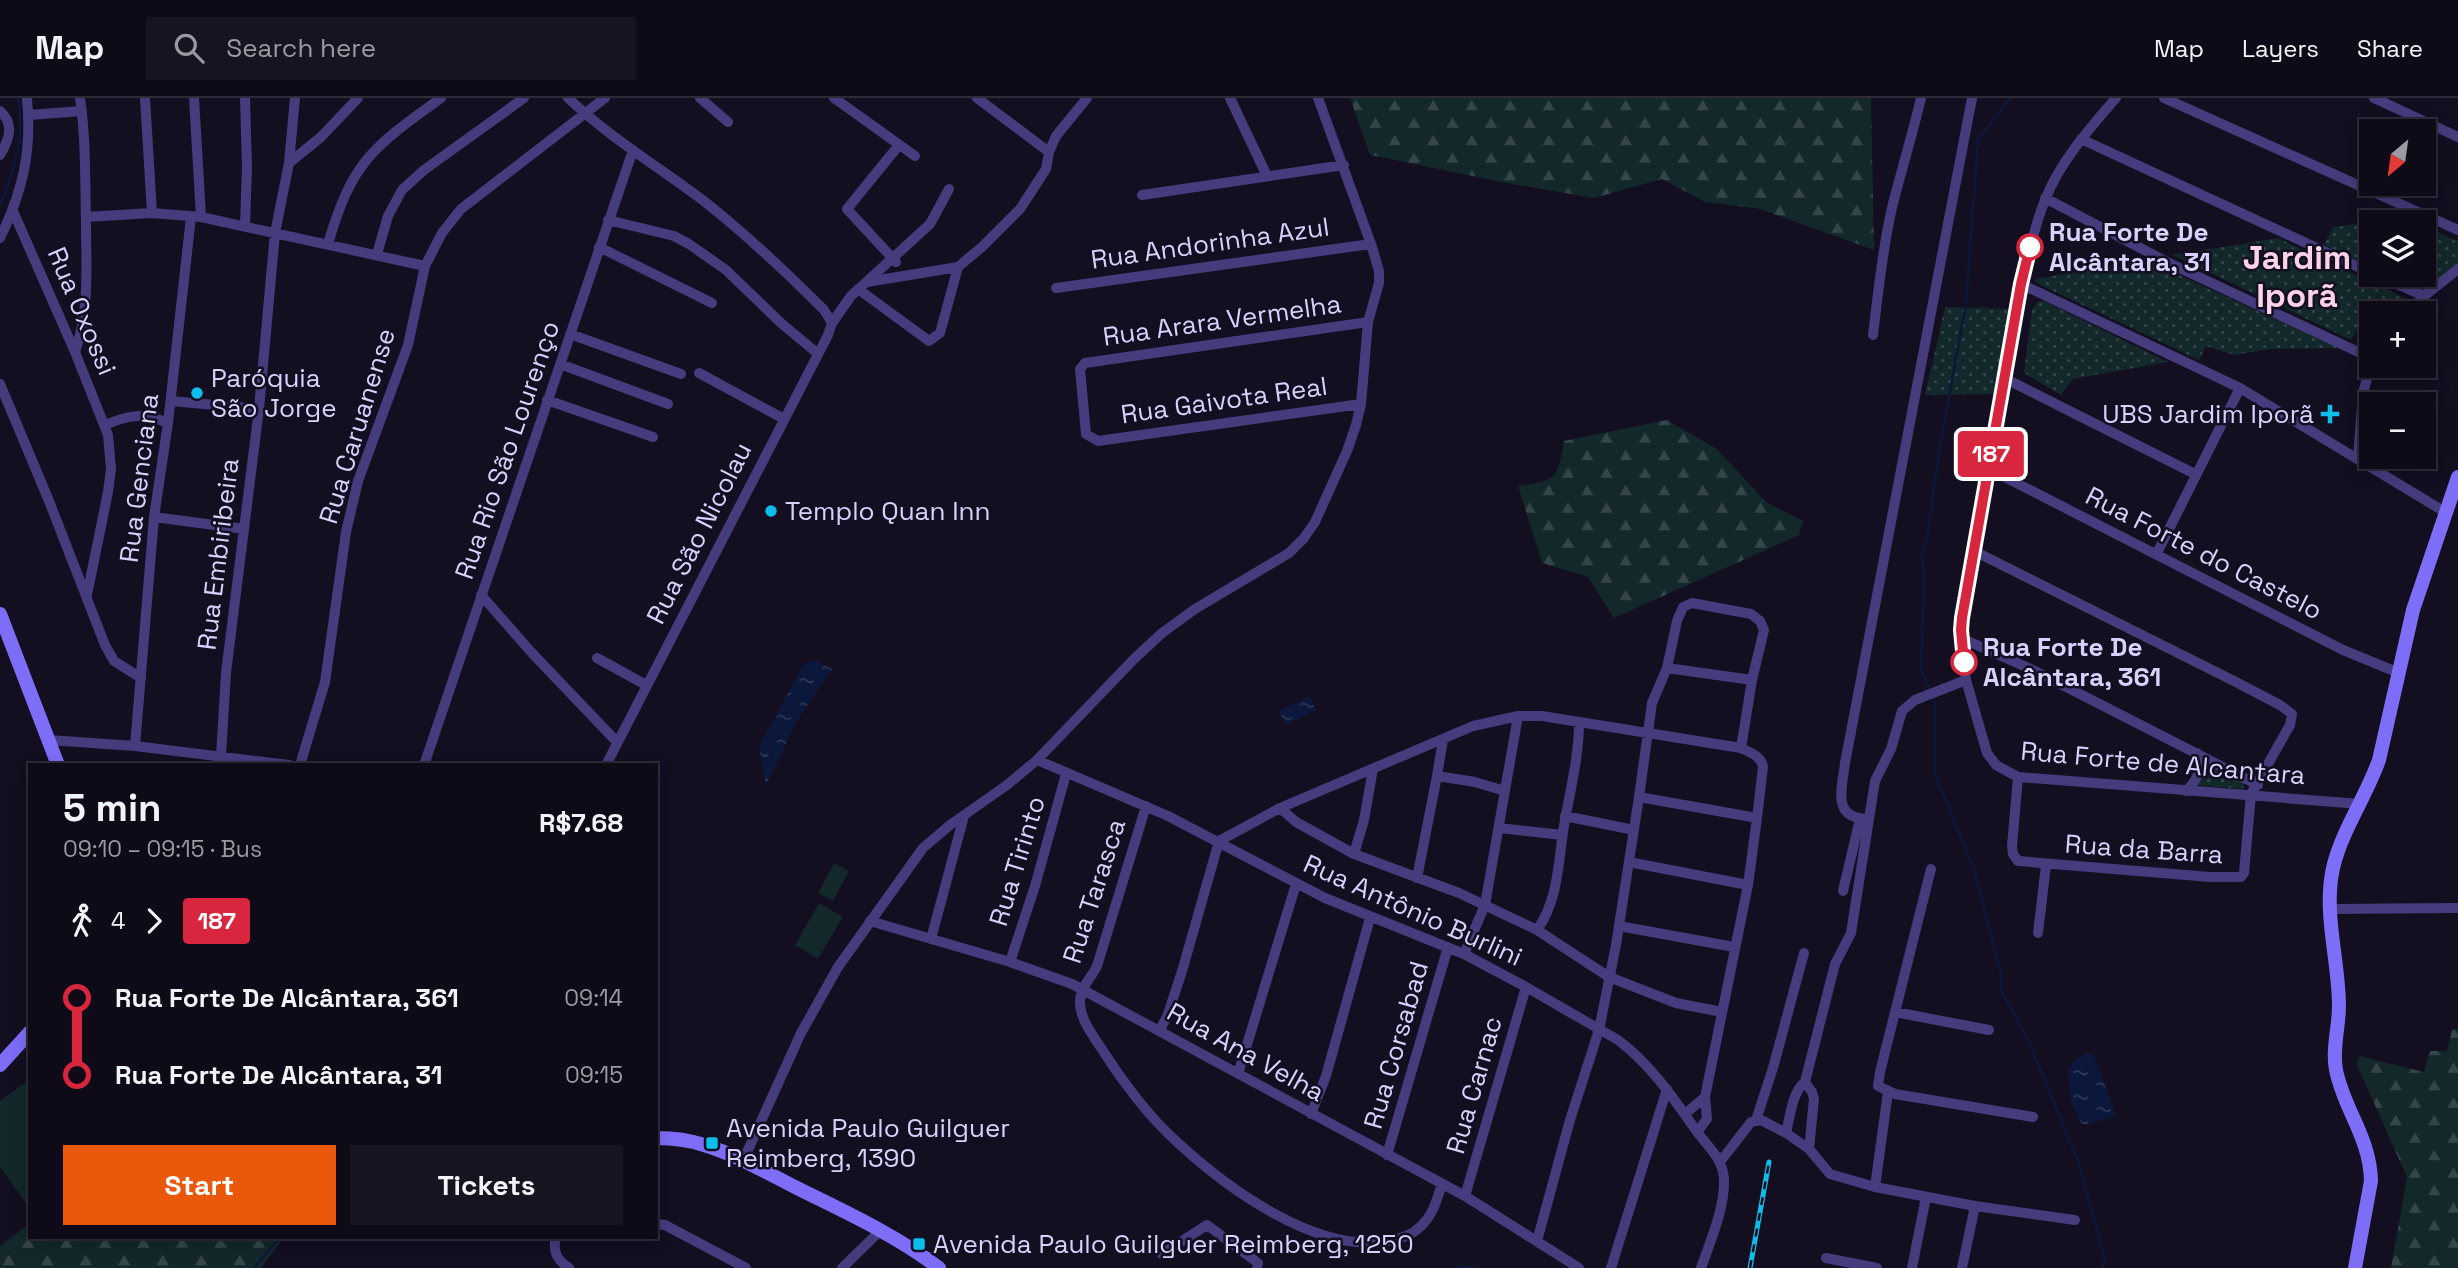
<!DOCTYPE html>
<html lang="en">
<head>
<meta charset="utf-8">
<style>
  body { margin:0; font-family:"Space Grotesk",sans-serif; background:#171321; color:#f1f3f6; height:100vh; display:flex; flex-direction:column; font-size:26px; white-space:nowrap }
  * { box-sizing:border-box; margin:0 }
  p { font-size:23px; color:#9b9aa2 }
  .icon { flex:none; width:38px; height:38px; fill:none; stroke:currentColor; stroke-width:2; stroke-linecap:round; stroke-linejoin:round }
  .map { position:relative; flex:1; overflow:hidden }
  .panel { position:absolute; left:28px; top:665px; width:630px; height:476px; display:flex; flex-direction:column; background:#0e0a18; border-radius:0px; box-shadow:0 4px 18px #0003,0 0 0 2px #2e2b37 }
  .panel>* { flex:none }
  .badge { padding:0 14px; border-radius:5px; font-size:24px; line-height:46px }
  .needle { width:46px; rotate:209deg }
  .tools { position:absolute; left:2359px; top:21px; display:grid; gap:14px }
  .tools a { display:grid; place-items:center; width:77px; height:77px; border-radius:0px; background:#0e0a18; box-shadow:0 4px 18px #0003,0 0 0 2px #2e2b37; font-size:35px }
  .map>.badge { position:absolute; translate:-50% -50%; box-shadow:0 0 0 4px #fff }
  .legs { display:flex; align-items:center; gap:10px; height:77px; padding:0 35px; font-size:23px }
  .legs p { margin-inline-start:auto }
  .summary { display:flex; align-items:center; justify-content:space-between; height:119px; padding:0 35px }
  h1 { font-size:38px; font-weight:700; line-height:52px }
  .primary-button { display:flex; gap:14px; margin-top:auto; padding:14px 35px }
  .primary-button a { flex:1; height:80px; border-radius:0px; background:#ea580c; color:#fff; font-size:28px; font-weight:700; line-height:80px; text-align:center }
  .primary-button a+a { background:#171321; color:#f1f3f6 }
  ul { padding:0 35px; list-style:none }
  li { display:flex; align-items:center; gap:24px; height:77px; font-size:26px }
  li i { display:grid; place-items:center; width:10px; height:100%; margin:0 9px; background:currentColor }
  li i::after { content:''; width:18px; height:18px; margin:-9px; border:5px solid; border-radius:50%; background:#0e0a18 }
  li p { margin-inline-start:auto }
  li:first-child i { background:linear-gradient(#0000 50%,currentColor 0) }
  li:last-child i { background:linear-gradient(currentColor 50%,#0000 0) }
  header { display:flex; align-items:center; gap:42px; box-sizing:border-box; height:98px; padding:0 35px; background:#0e0a18; border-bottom:2px solid #2e2b37 }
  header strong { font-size:33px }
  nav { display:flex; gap:38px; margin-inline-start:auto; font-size:24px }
  .search { width:490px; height:63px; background:#171321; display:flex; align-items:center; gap:18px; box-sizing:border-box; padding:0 24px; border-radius:0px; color:#9b9aa2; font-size:26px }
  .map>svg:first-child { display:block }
  .grass { fill:url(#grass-dots) }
  .forest { fill:url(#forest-firs) }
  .pitch { fill:#12282a }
  .water { fill:url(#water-ripples) }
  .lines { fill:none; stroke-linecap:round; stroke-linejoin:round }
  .stream { stroke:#0c183b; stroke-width:2.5 }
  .minor { stroke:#453c7d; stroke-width:10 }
  .secondary { stroke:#7e6df7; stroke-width:14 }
  .rail-casing { stroke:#0dbeeb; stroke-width:5 }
  .rail { stroke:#130e20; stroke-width:2.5; stroke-dasharray:8; stroke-linecap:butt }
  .line-1-casing { stroke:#fff; stroke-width:16 }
  .line-1 { stroke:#d7263d; stroke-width:10 }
  .stop-1-dot { fill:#fff; stroke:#d7263d; stroke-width:3.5 }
  .poi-dot { fill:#0dbeeb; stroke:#130e20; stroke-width:2.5 }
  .labels { text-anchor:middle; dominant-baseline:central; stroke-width:5; stroke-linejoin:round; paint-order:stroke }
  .stop-label { font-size:26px; font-weight:bold; fill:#dad0fc; stroke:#130e20; text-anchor:start }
  .street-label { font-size:26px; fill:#dad0fc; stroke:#130e20 }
  .poi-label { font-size:26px; fill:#dad0fc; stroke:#130e20; text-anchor:start }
  .district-label { font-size:33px; font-weight:bold; fill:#fcd2e9; stroke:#130e20 }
</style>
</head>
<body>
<header>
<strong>Map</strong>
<div class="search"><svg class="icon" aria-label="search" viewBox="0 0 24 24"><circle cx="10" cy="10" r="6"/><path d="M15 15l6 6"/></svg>Search here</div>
<nav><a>Map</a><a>Layers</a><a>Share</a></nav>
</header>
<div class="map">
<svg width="2458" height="1170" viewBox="0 0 2458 1170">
  <defs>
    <pattern id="grass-dots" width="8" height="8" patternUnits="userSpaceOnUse" patternTransform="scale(1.75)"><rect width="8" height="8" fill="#12282a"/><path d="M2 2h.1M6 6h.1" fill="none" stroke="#34464a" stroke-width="1.8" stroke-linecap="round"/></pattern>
    <pattern id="forest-firs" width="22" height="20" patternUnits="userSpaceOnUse" patternTransform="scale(1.75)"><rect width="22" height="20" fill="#12282a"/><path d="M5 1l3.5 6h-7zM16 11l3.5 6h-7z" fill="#34464a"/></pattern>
    <pattern id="water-ripples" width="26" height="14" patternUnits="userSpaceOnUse" patternTransform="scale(1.75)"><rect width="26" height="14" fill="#0c183b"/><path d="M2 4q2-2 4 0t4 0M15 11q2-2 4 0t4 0" fill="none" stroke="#2f3958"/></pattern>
  </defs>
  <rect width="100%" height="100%" fill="#130e20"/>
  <path class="grass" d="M 2386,110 L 2416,124 L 2371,124 L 2371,170 L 2324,147 L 2333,129 L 2372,124 Z
    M 2424,128 L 2458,143 L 2458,168 L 2424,195 L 2386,177 L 2424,177 Z
    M 2278,140 L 2415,205 L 2406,215 L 2371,215 L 2371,225 L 2364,221 L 2351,242 L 2173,157 Z
    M 2146,162 L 2339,250 L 2270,251 L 2234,257 L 2206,248 L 2199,262 L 2036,185 L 2035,181 Z
    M 2039,203 L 2044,203 L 2168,264 L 2073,281 L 2061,297 L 2024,275 L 2032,211 Z
    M 1945,209 L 2011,211 L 1997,296 L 1925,297 Z
    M 2203,661 L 2245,684 L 2243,691 L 2196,687 C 2203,679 2205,672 2203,661 Z"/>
  <path class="forest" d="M 1350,0 L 1871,0 L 1874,152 L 1760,111 L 1705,104 L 1662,81 L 1594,100 L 1512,86 L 1370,57 Z
    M 1667,322 L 1717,351 L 1767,405 L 1803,423 L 1799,437 L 1614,520 L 1588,479 L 1542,465 L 1518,388 C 1557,382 1557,382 1564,343 Z
    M 2458,931 L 2458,1170 L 2391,1170 L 2407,1079 L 2357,967 L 2359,958 L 2424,974 L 2430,953 L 2447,953 L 2452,932 Z
    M 30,1125 L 30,1139 L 283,1141 L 261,1170 L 0,1170 L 0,1148 Z"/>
  <path class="pitch" d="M 834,765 L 849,773 L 833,803 L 818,795 Z
    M 819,805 L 843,819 L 818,861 L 795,847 Z
    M 29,982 L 30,983 L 30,1111 L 0,1069 L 0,1003 Z"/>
  <path class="water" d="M 817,563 L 832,571 L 796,624 L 766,687 L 759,649 L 804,565 Z
    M 1309,598 L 1316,612 L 1286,627 L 1279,613 Z
    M 2088,955 L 2094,957 L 2115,1015 L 2113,1019 L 2086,1027 L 2081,1025 L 2071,1004 L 2068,972 L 2077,960 Z"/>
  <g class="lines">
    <path class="stream" d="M 0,107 C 14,75 25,36 18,0
      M 1930,593 L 1921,571 L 1924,482 L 1922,460 L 1927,441 L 1940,347 L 1966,206 L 1978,42 L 2010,0
      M 1932,600 L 1935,605 L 1935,676 L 1974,771 L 2001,876 L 2001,892 L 2028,942 L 2078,1063 L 2105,1161 L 2103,1170
      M 254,1170 L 280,1139
      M 1460,1170 L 1467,1168 L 1477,1170"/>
    <path class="minor" d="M 145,0 L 152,115
      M 194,0 L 201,119
      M 245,0 L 247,69 L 245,128
      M 568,0 C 610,40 659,69 705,104 C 747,137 786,174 824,212 L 832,225
      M 700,0 L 728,24
      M 834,0 L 915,58
      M 977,0 L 1049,54
      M 1230,0 L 1267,78
      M 2116,0 C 2089,31 2060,64 2045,102 C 2034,129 2028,158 2021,186 L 1960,532 L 1966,582 L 1987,655 L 1996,667 L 2018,679 L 2360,706
      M 2164,0 L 2458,132
      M 2374,0 L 2458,39
      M 0,13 C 15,26 9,42 0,57
      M 29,17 L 82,13
      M 2081,41 L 2371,175
      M 289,65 L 321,39 L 358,0
      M 1142,97 L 1344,67
      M 2045,100 L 2167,164 L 2371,260
      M 13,113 L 75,254 L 108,337 L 111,371 L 108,394 L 87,497
      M 86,119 L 152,115 L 201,119 L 425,168
      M 608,122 L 674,138 L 689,146 L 726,172 L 781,225 L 817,255
      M 0,140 C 23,93 32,53 27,0
      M 328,146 C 352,63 373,49 441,0
      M 599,149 L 712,205
      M 377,156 L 388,118 L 402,92 L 424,72 L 524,0
      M 896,164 L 847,111 L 899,47
      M 2376,177 L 2424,198
      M 867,184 L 958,169 L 983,148 L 1020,111 L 1046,71 L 1049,54 L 1056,38 L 1087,0
      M 2021,186 L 2240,290 L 2445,414
      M 1056,190 L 1371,146
      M 858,191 L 929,243 L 940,235 L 958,169
      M 2408,215 L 2424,198 L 2458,171
      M 570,236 L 681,276
      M 1873,237 C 1878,196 1882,155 1891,114 C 1900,76 1912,39 1921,0
      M 75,254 C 90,212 86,168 86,125 C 85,83 86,41 80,0
      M 560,266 L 668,306
      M 699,275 L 784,321
      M 2004,280 L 2195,376
      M 0,286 L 49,403 L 105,547 L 114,563 L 141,580
      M 547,302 L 653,339
      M 171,303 L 259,311
      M 1361,306 L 1098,343 L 1086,336 L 1080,271 L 1085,265 L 1368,224
      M 105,327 C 131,316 142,315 168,325
      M 2358,361 L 2363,295 L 2371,266
      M 1989,371 L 2343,552 L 2399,575
      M 154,419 L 244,431
      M 1974,453 L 2232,582 L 2280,607 L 2292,616 L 2290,627 L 2251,696 L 2244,775 L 2241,779 L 2210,779 L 2018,763 L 2013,756 L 2012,748 L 2018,679
      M 2157,455 L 2240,290
      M 481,497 L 532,555 L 617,644
      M 1961,540 L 2035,573 L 2258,687
      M 597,560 L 646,587
      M 1667,570 L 1752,582
      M 49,642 L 135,648 L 289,667
      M 1443,642 L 1437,678 L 1475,684 L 1505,693
      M 135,648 L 154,419 L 168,325 L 191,119
      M 221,657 L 226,575 L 259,311 L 275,135 L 289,65 L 295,0
      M 1037,662 L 1168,718 L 1325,800 L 1464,856 L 1526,889 L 1618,942 C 1650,966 1672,998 1695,1031 C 1706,1047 1723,1060 1724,1081 C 1725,1110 1710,1144 1701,1170
      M 300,667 L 325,584 L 346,434 L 358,383 L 408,247 L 425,168 L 442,135 L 461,111 L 605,0
      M 424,667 L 633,52
      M 606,667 L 828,237 L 832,225 L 851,198 L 930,126 L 949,91
      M 2186,693 C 2199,681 2201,672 2197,655
      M 1146,708 L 1097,868 C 1091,881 1079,890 1080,906 C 1081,923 1094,939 1103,953 C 1122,983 1150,1020 1177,1044 C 1227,1090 1316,1156 1388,1143 C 1401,1140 1411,1138 1421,1128 C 1433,1117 1437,1101 1442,1086
      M 1565,718 L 1634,732
      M 1869,721 C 1831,721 1842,691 1845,665 L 1972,0
      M 1499,730 L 1562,737
      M 1354,756 L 1364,722 L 1373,671
      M 1629,764 L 1748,787
      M 1931,771 L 1880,974 L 1878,988 L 1895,996 L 2033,1019
      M 1417,780 L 1437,678
      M 1843,793 L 1860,721
      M 2331,811 L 2458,810
      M 870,823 L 1010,864 L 1072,886 L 1465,1098 L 1579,1170
      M 1619,828 L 1734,849
      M 1537,832 C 1560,800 1558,759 1565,722 C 1571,689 1579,657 1579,624
      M 2038,835 L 2046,767
      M 931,841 L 964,718
      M 1464,856 L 1485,807 L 1518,618
      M 1010,864 L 1035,788 L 1066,676
      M 1722,914 L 1676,905 L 1609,879 L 1537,832 L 1459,795 L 1354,756 L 1296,724 L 1280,710 L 1473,628 L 1518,618 L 1542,618 L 1741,650 C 1751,655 1761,658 1763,669 L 1757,720
      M 1895,914 L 1989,932
      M 1159,933 L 1167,919 L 1183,870 L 1219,743 L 1280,710
      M 1238,976 L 1296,786
      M 1805,984 L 1812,994 L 1814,1001 L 1809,1051
      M 1311,1016 L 1326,978 L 1370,820
      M 1685,1016 L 1705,999
      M 1756,1022 L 1773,970 L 1804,855
      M 1697,1034 L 1707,1021 L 1705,999 L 1748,787 L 1757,720 L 1639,699 L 1652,605 L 1667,570 L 1677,523 L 1683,509 L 1692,505 L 1751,516 L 1760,523 L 1764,532 L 1752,582 L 1741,650
      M 1786,1035 C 1790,1019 1792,994 1805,984 L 1835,866 L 1851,835 L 1875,683 L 1891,651 L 1902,613 L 1915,602 L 1966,582
      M 1387,1057 L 1448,849
      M 743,1063 L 801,935 L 838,869 L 923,750 L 950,727 L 1007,687 L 1037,662 L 1134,561 L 1162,535 L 1195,511 L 1289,455 L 1304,440 L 1315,424 L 1347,353 L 1356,327 L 1361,306 L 1368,224 L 1379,185 L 1379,173 L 1371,146 L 1318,0
      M 1720,1064 L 1751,1024 L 1761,1022 L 1786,1035 L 1809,1051 L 1830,1076 L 1875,1089 L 1975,1108 L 1962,1170
      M 1875,1089 L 1888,994
      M 1465,1098 L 1526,889
      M 1975,1108 L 2075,1122
      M 656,1126 L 665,1127 L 746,1170
      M 556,1139 C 552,1153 557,1162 569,1170
      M 1537,1143 L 1570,1022 L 1599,932 L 1616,847 L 1639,699
      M 1162,1156 L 1207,1127 L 1258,1165 L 1257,1170
      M 1826,1160 L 1877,1170
      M 842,1170 L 880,1133
      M 1611,1170 L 1667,991
      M 1912,1170 L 1926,1099"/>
    <path class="secondary" d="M 0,516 L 58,667
      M 0,967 L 30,934
      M 656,1040 C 672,1040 689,1042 704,1047 C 737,1057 767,1075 797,1090 C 845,1114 896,1137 939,1170
      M 2355,1170 L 2371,1083 C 2370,1039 2344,1012 2336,972 C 2332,951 2339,929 2339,908 C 2339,863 2323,815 2333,770 C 2342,732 2366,699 2379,662 L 2413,512 L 2458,379"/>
    <defs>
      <path id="rail" d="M 1750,1170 L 1769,1064"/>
    </defs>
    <use href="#rail" class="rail-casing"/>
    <use href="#rail" class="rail"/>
  </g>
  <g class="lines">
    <defs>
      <path id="line-1" d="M 1964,564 L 1961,532 L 1962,520 L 2021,186 L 2030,149"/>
    </defs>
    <use href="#line-1" class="line-1-casing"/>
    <use href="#line-1" class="line-1"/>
  </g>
  <g class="stop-1-dot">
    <circle cx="2030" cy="149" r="12"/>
    <circle cx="1964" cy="564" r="12"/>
  </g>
  <g class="poi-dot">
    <circle cx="197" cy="295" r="7"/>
    <path d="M2326.5 305.5h7v7h7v7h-7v7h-7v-7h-7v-7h7z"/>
    <circle cx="771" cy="413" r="7"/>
    <rect x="705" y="1038" width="14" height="14" rx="3.5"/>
    <rect x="912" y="1139" width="14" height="14" rx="3.5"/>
  </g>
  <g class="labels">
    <g class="stop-label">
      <text x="2049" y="134">Rua Forte De<tspan x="2049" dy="30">Alcântara, 31</tspan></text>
      <text x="1983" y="549">Rua Forte De<tspan x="1983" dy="30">Alcântara, 361</tspan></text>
    </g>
    <g class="street-label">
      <text transform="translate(1210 145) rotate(-8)">Rua Andorinha Azul</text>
      <text transform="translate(82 213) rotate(67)">Rua Oxossi</text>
      <text transform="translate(1222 222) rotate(-8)">Rua Arara Vermelha</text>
      <text transform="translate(1224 302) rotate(-8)">Rua Gaivota Real</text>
      <text transform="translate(357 328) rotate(-73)">Rua Caruanense</text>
      <text transform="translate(507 352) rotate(-71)">Rua Rio São Lourenço</text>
      <text transform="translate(139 380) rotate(-83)">Rua Genciana</text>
      <text transform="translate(699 435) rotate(-63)">Rua São Nicolau</text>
      <text transform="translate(2204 455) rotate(27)">Rua Forte do Castelo</text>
      <text transform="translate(218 456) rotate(-83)">Rua Embiribeira</text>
      <text transform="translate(2163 665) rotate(5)">Rua Forte de Alcantara</text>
      <text transform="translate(2144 751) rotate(4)">Rua da Barra</text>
      <text transform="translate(1017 763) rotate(-73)">Rua Tirinto</text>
      <text transform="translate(1094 793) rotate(-72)">Rua Tarasca</text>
      <text transform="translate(1413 812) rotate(24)">Rua Antônio Burlini</text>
      <text transform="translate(1396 947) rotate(-74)">Rua Corsabad</text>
      <text transform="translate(1246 954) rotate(29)">Rua Ana Velha</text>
      <text transform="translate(1474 987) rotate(-74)">Rua Carnac</text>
    </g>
    <g class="poi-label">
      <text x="211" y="280">Paróquia<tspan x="211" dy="30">São Jorge</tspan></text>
      <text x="2314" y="316" text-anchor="end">UBS Jardim Iporã</text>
      <text x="785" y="413">Templo Quan Inn</text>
      <text x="726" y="1030">Avenida Paulo Guilguer<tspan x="726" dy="30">Reimberg, 1390</tspan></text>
      <text x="933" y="1146">Avenida Paulo Guilguer Reimberg, 1250</text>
    </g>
    <g class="district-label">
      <text x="2297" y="160">Jardim<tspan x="2297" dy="38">Iporã</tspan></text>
    </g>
  </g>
</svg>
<div class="tools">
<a><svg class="needle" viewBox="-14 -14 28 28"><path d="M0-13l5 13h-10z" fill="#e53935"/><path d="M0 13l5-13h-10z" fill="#9b9aa2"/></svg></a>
<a><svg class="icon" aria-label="layers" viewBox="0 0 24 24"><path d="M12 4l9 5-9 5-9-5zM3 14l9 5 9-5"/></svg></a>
<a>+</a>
<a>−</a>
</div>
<b class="badge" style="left:1991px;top:356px;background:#d7263d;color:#fff">187</b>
<section class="panel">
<div class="summary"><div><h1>5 min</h1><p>09:10 – 09:15 · Bus</p></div><b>R$7.68</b></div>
<div class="legs"><svg class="icon" aria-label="walk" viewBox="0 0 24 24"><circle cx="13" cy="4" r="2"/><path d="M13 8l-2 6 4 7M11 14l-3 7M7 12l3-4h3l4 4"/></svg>4<svg class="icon" aria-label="forward" viewBox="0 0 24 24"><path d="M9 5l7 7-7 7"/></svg><b class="badge" style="background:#d7263d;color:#fff">187</b></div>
<ul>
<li><i style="color:#d7263d"></i><b>Rua Forte De Alcântara, 361</b><p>09:14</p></li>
<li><i style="color:#d7263d"></i><b>Rua Forte De Alcântara, 31</b><p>09:15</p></li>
</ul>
<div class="primary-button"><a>Start</a><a>Tickets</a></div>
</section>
</div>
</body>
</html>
